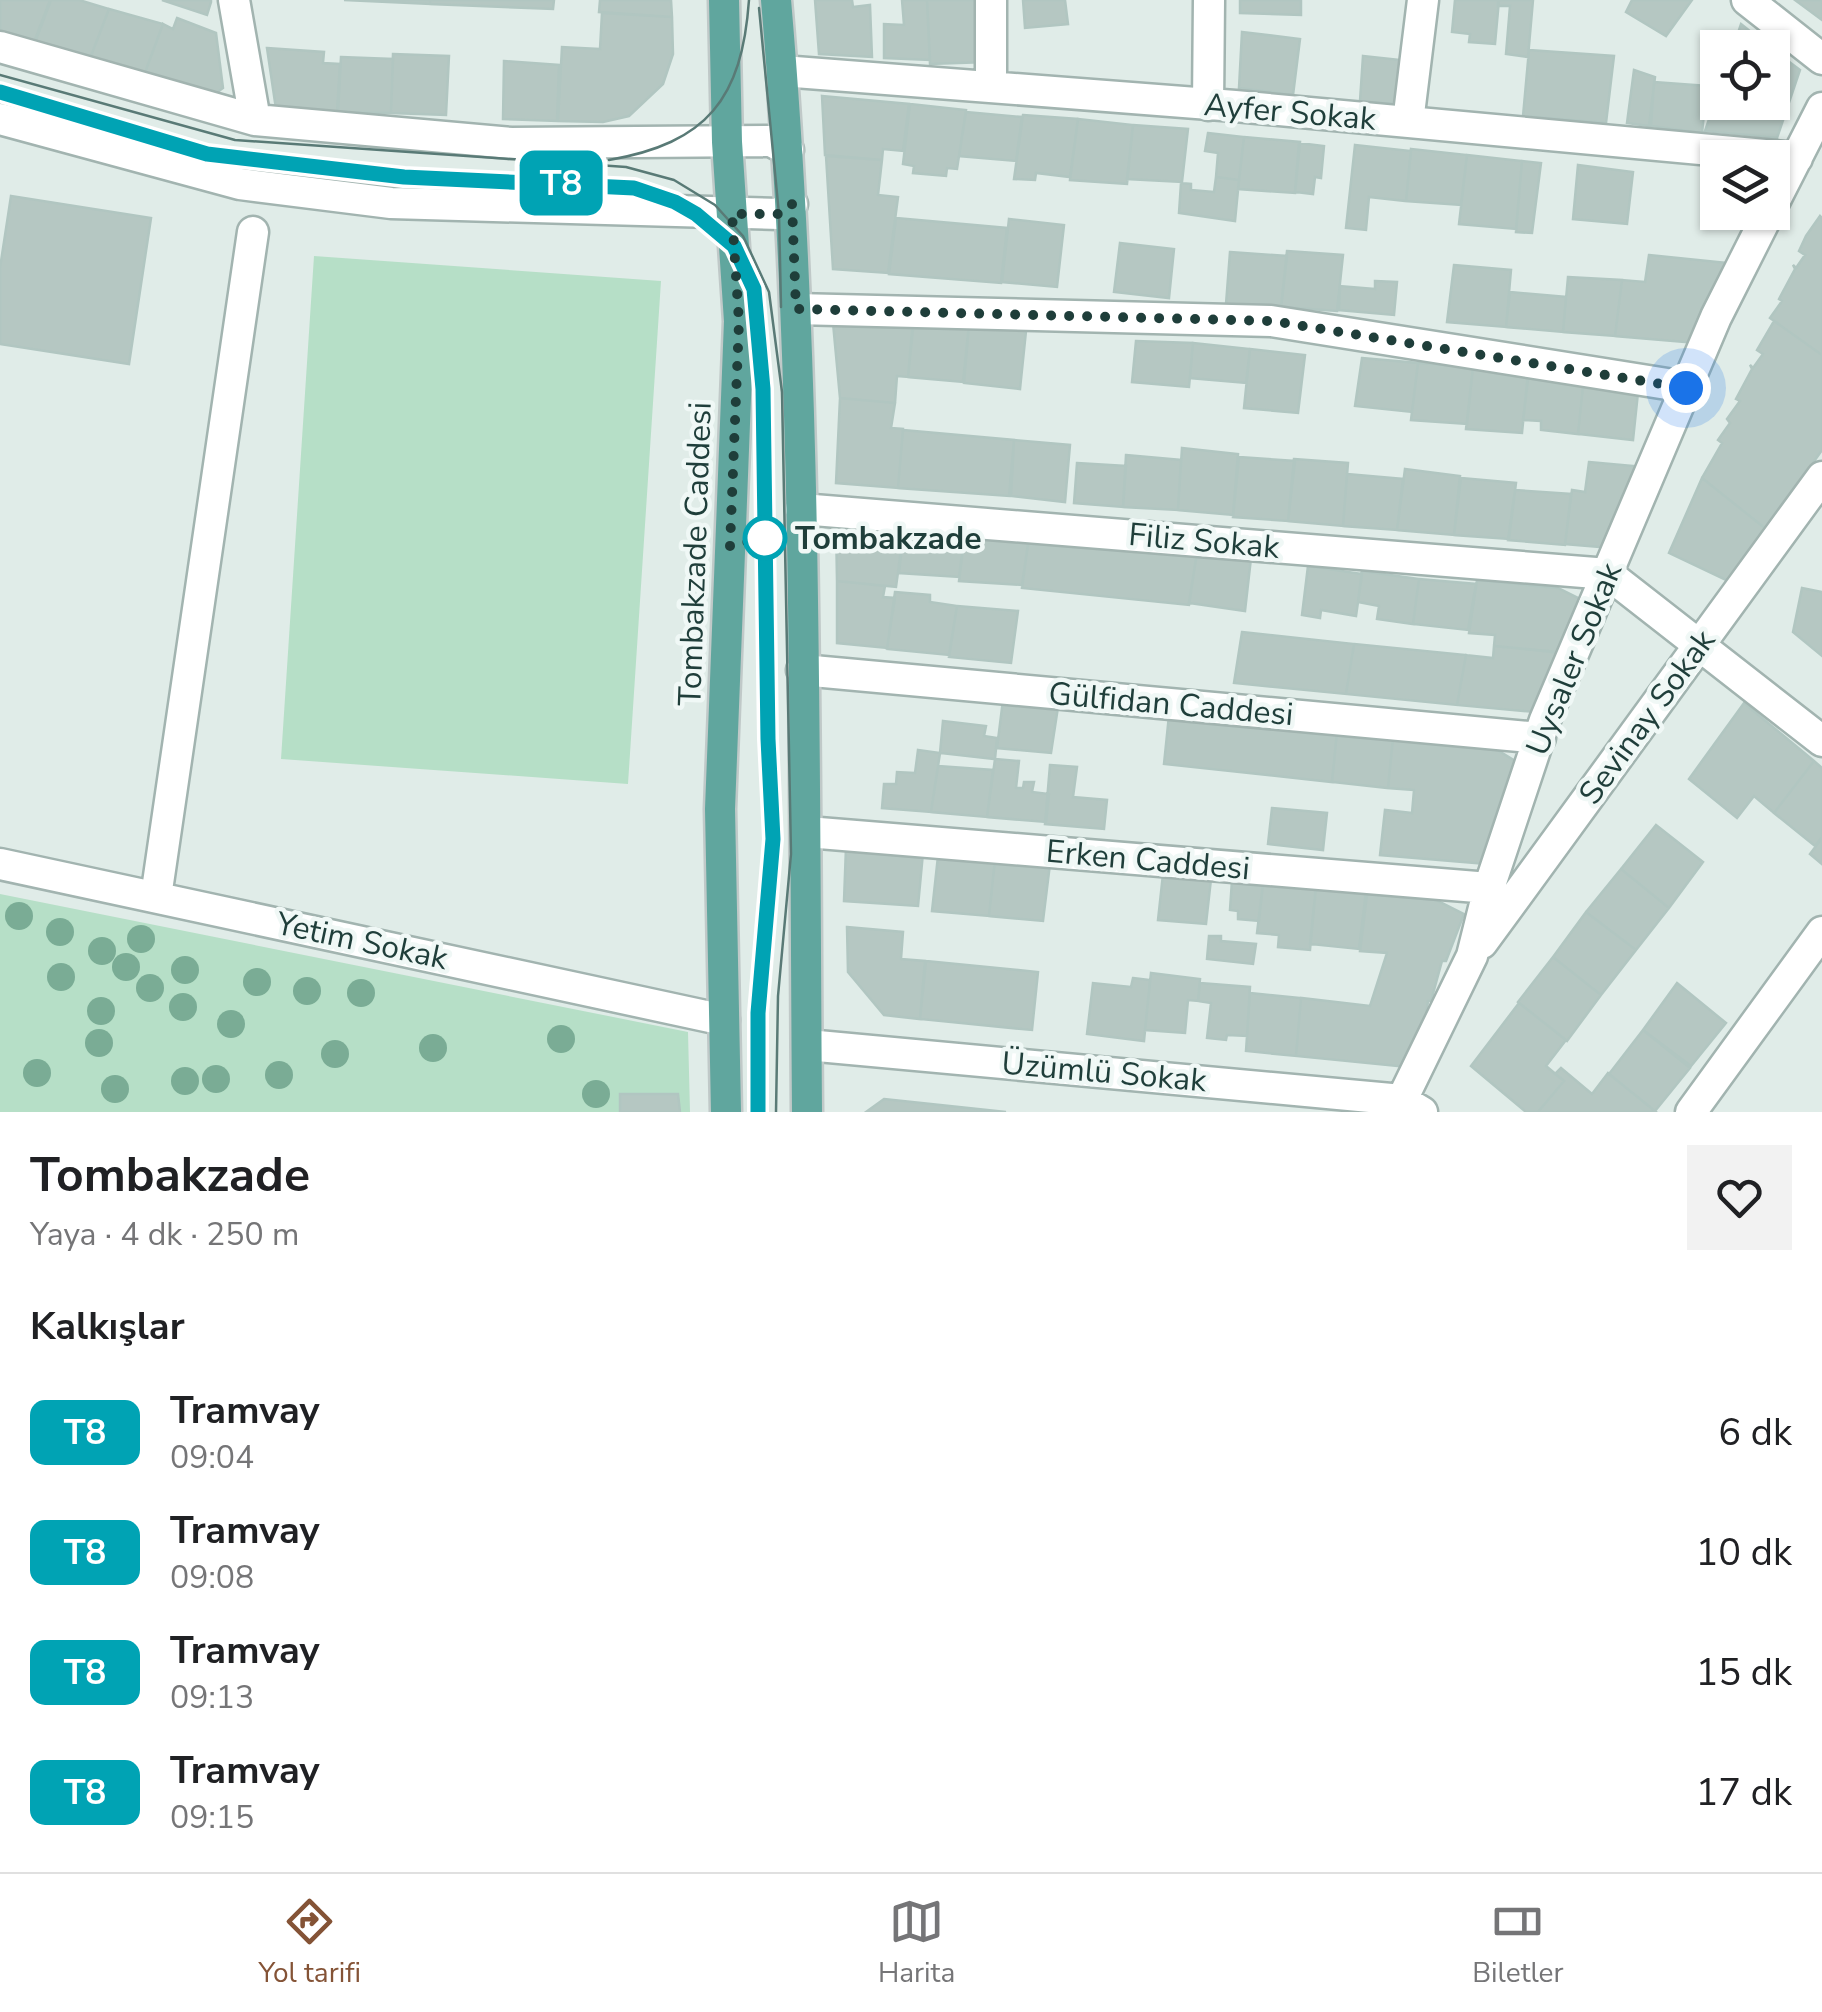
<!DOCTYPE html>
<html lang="tr">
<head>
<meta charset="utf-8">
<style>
  body { margin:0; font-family:"Nunito Sans",sans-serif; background:#f2f2f2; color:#202124; height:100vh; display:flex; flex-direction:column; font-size:38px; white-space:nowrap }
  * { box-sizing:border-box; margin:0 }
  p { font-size:32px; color:#757577 }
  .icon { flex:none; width:55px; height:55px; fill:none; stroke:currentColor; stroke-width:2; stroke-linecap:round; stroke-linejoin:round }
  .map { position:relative; height:1112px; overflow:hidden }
  .side { display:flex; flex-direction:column; background:#fff; flex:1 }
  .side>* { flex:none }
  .badge { padding:0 20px; border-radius:15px; font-size:35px; line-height:65px }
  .tools { position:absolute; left:1700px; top:30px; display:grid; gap:20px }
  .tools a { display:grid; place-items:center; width:90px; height:90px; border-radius:0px; background:#fff; box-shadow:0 2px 8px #0004; font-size:50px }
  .you { position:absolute; width:50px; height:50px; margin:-25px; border:8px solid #fff; border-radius:50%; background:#1a73e8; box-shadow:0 0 0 15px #1a73e833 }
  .map>.badge { position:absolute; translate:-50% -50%; box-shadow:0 0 0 5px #fff }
  h2 { padding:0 30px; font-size:38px; line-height:90px }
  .round { display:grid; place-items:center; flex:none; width:105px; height:105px; border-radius:0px; background:#f2f2f2 }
  .head { display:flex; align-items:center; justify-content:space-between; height:170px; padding:0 30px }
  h1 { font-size:48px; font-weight:700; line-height:75px }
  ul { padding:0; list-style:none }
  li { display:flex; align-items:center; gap:30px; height:120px; padding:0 30px }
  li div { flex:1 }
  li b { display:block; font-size:38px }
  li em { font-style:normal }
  li .badge { min-width:110px; font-weight:700; text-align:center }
  .tabs { display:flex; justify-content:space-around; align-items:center; height:140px; border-top:2px solid #e0e0e0; background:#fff; font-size:28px; color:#757577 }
  .tabs a { display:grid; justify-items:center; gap:5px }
  .tabs .current { color:#845336 }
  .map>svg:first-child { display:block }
  .green { fill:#b6dfc7 }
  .building { fill:#b5c7c2; stroke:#b1c6c1; stroke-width:2.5 }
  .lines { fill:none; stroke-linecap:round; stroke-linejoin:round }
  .minor-casing { stroke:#a2b4b0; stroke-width:35 }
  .major-casing { stroke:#c0c9c8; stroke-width:35 }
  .minor { stroke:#fff; stroke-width:30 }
  .major { stroke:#60a69e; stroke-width:30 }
  .tram { stroke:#597a76; stroke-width:2.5 }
  .tree { fill:#7aac95 }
  .line-casing { stroke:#fff; stroke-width:22 }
  .line { stroke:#00a3b4; stroke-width:15 }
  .walk { stroke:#1f3e3a; stroke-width:10; stroke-dasharray:0 18 }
  .stop-dot { fill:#fff; stroke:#00a3b4; stroke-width:5 }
  .labels { text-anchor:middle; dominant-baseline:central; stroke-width:9; stroke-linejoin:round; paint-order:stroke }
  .street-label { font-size:32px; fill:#1f3e3a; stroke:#f0f8f6 }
  .stop-label { font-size:32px; font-weight:bold; fill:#1f3e3a; stroke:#f0f8f6; text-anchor:start }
</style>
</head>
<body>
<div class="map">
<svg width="1822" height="1112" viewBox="0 0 1822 1112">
  <rect width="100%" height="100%" fill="#e0ece8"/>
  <path class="green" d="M 314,256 L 661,281 L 628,784 L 281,759 Z
    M 0,894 L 688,1032 L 690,1112 L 0,1112 Z"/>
  <path class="building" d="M 0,0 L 50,0 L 33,45 L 0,35 Z
    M 51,0 L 79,0 L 109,9 L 89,61 L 34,45 Z
    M 162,0 L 211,0 L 211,2 L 207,15 Z
    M 344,0 L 430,0 L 430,4 Z
    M 430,0 L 554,0 L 553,9 L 430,4 Z
    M 600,0 L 671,0 L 672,17 L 599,12 Z
    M 815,0 L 852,0 L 853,7 L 870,5 L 872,57 L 819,54 Z
    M 902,0 L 927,0 L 930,60 L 884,58 L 884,24 L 904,25 Z
    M 927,0 L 983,0 L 987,62 L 930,64 Z
    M 1023,0 L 1065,0 L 1068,24 L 1025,28 Z
    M 1240,0 L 1301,0 L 1301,15 L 1240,13 Z
    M 1455,0 L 1499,0 L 1495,44 L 1469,42 L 1470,34 L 1452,32 Z
    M 1498,0 L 1533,0 L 1528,57 L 1506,54 L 1510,6 L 1498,6 Z
    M 1632,0 L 1692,0 L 1666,36 L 1626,12 Z
    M 1795,0 L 1822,0 L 1822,20 Z
    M 109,9 L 163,24 L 143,78 L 89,61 Z
    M 602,13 L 672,17 L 673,54 L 663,84 L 629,116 L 603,122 L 558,121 L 562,47 L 600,49 Z
    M 177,18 L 216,33 L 223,88 L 211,97 L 143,78 L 163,24 L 173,29 Z
    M 1741,24 L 1771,48 L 1733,48 Z
    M 1242,32 L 1300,39 L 1293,95 L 1239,88 Z
    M 267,48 L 324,52 L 323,63 L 340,64 L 337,112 L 276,109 Z
    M 1772,49 L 1800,70 L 1777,138 L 1705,131 L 1718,93 L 1718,102 L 1772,102 Z
    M 1529,50 L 1614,56 L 1606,123 L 1523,116 Z
    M 393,54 L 449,56 L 446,115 L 391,113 Z
    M 1363,56 L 1410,61 L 1404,105 L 1360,101 Z
    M 341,57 L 393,59 L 391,113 L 338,113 Z
    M 504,61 L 559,65 L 557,121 L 503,119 Z
    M 1634,70 L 1655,77 L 1649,126 L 1627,123 Z
    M 1654,82 L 1707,86 L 1702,133 L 1651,126 Z
    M 822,96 L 909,104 L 903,151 L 883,149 L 882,160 L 825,155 Z
    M 910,104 L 966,110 L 957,169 L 947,168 L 946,176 L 913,173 L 914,166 L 903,164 Z
    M 966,112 L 1022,117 L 1016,161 L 959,156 Z
    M 1023,115 L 1078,119 L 1070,177 L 1036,173 L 1035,180 L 1014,179 Z
    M 1078,119 L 1133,125 L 1127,184 L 1070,180 Z
    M 1133,125 L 1188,129 L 1182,182 L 1127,179 Z
    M 1208,133 L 1244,137 L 1239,180 L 1216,177 L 1218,153 L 1205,151 Z
    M 1244,137 L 1300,142 L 1295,193 L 1238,189 Z
    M 1299,143 L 1324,146 L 1321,178 L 1315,177 L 1313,194 L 1295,192 Z
    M 1355,145 L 1411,151 L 1406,201 L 1369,197 L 1366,230 L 1346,228 Z
    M 1411,149 L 1467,155 L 1461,205 L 1406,201 Z
    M 1467,155 L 1522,161 L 1516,229 L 1459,224 Z
    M 826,156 L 882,160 L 878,195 L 898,197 L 888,273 L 833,269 Z
    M 1522,161 L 1541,163 L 1532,233 L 1516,232 Z
    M 1578,165 L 1633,172 L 1627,224 L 1573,219 Z
    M 1216,177 L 1239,180 L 1235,221 L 1179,213 L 1181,183 L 1191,184 L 1191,190 L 1214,192 Z
    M 11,196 L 151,218 L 129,364 L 0,344 L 0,268 Z
    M 1820,216 L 1822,218 L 1822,355 L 1770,318 L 1782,301 L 1779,299 L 1795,269 L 1793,265 L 1796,268 L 1805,255 L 1799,251 L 1806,236 Z
    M 896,218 L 1007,228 L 1001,283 L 889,274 Z
    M 1009,219 L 1064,225 L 1057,287 L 1002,282 Z
    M 1120,243 L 1174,249 L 1169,298 L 1114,292 Z
    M 1287,251 L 1343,255 L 1337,311 L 1281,307 Z
    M 1230,252 L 1287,256 L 1281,309 L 1226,304 Z
    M 1649,255 L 1728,263 L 1696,343 L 1615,336 L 1622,280 L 1645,282 Z
    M 1454,265 L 1511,270 L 1506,327 L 1447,322 Z
    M 1568,277 L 1622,280 L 1615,336 L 1563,332 Z
    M 1375,281 L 1397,282 L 1394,315 L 1339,310 L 1340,286 L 1375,289 Z
    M 1510,292 L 1566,297 L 1563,332 L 1506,327 Z
    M 832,312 L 913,319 L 908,377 L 897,376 L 895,403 L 840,398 Z
    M 914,319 L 969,324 L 963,382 L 908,377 Z
    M 1774,321 L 1822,355 L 1822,450 L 1766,529 L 1702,478 L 1722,443 L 1718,440 L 1730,423 L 1727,419 L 1740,401 L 1736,399 L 1752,369 L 1750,365 L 1753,368 L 1763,354 L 1757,350 Z
    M 969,324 L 1026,331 L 1020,389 L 964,383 Z
    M 1136,341 L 1193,343 L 1189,387 L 1132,382 Z
    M 1193,343 L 1250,349 L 1246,383 L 1190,378 Z
    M 1250,349 L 1305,355 L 1298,413 L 1244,408 Z
    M 1362,358 L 1418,363 L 1412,412 L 1355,406 Z
    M 1418,363 L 1473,367 L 1467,424 L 1411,420 Z
    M 1473,367 L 1528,373 L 1522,433 L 1466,429 Z
    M 1529,371 L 1584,377 L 1578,434 L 1541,430 L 1541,421 L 1523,420 Z
    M 1584,377 L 1639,383 L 1633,440 L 1578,434 Z
    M 840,398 L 895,403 L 891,428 L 903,429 L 898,488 L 836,483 Z
    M 903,430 L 1014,440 L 1009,496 L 898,488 Z
    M 1014,440 L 1070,445 L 1065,502 L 1011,496 Z
    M 1182,448 L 1238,454 L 1233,515 L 1178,510 Z
    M 1126,455 L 1181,460 L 1178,510 L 1123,507 Z
    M 1239,457 L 1295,461 L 1288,521 L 1233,517 Z
    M 1294,459 L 1348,463 L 1343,526 L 1288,521 Z
    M 1589,462 L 1645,467 L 1632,498 L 1622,496 L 1611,548 L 1565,544 L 1572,490 L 1585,492 Z
    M 1077,463 L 1126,466 L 1123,507 L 1074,503 Z
    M 1405,469 L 1460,476 L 1454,535 L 1397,530 Z
    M 1347,474 L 1403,479 L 1397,530 L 1343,526 Z
    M 1461,478 L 1516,483 L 1509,539 L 1454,535 Z
    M 1702,478 L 1766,529 L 1728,581 L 1669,553 Z
    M 1515,490 L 1571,494 L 1565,545 L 1508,540 Z
    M 836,524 L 904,528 L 896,587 L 837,581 Z
    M 904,528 L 965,532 L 959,577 L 899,573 Z
    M 965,532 L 1029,538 L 1022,585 L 959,581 Z
    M 1029,536 L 1197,552 L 1189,605 L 1022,588 Z
    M 1197,552 L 1251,558 L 1245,611 L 1189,603 Z
    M 1308,566 L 1362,574 L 1356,616 L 1321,610 L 1320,618 L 1302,615 Z
    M 1362,571 L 1419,579 L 1413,624 L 1377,619 L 1379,606 L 1358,602 Z
    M 1419,579 L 1476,584 L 1468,630 L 1413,624 Z
    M 1477,580 L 1558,588 L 1586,602 L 1570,653 L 1494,646 L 1495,635 L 1469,633 Z
    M 837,581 L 885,586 L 883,597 L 895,598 L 887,648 L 837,643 Z
    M 1802,588 L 1822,592 L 1822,656 L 1793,632 Z
    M 895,592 L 930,595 L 930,602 L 957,606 L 949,655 L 887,649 Z
    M 957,606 L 1018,611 L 1011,663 L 949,657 Z
    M 1242,632 L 1354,644 L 1346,694 L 1234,683 Z
    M 1354,644 L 1466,655 L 1457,705 L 1346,694 Z
    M 1494,646 L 1571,654 L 1547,713 L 1457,705 L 1466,655 L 1493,658 Z
    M 1003,700 L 1058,707 L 1051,753 L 997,748 Z
    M 1744,703 L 1814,761 L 1774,813 L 1754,796 L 1737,818 L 1689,779 Z
    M 1169,715 L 1337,732 L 1332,782 L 1164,764 Z
    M 943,721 L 986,726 L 984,736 L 997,738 L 995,759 L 940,753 Z
    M 1337,732 L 1393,738 L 1388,788 L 1332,782 Z
    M 1393,738 L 1494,748 L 1525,767 L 1486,864 L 1380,855 L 1385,810 L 1412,813 L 1414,790 L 1388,788 Z
    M 918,750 L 940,753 L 931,812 L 882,808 L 884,784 L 896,784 L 897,772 L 915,773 Z
    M 995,759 L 1019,761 L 1016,788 L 1023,788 L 1024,782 L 1034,782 L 1032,792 L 1049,794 L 1046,822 L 987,817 Z
    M 1814,761 L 1822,768 L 1822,837 L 1815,846 L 1774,813 Z
    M 1050,765 L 1077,767 L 1073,797 L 1107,800 L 1104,829 L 1045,824 Z
    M 938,766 L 993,770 L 987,817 L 931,812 Z
    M 1272,808 L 1327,813 L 1323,850 L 1268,844 Z
    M 1656,825 L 1703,862 L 1669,908 L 1621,869 Z
    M 1822,838 L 1822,864 L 1810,854 Z
    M 846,847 L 923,853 L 918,906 L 844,901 Z
    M 938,856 L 995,860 L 989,916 L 932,911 Z
    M 995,860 L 1050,864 L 1043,921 L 989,916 Z
    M 1621,869 L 1669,908 L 1636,950 L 1586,912 Z
    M 1163,874 L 1211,879 L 1206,924 L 1158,920 Z
    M 1232,880 L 1263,883 L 1259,921 L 1238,919 L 1238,911 L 1230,910 Z
    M 1263,883 L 1316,887 L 1310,950 L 1278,947 L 1279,935 L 1257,933 Z
    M 1316,887 L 1366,892 L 1359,949 L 1310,944 Z
    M 1367,894 L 1436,900 L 1464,914 L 1446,961 L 1442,961 L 1431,1001 L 1428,1001 L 1426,1016 L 1407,1067 L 1296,1056 L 1301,998 L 1370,1006 L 1387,953 L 1360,951 Z
    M 1586,912 L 1636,950 L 1601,995 L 1553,957 Z
    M 847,927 L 903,932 L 901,959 L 925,961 L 920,1019 L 884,1015 L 848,972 Z
    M 1209,936 L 1221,936 L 1221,941 L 1256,944 L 1253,964 L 1207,959 Z
    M 1553,957 L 1601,995 L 1567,1041 L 1518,1002 Z
    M 926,961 L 1038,972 L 1032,1030 L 920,1019 Z
    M 1151,973 L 1200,979 L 1198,1001 L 1188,1000 L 1185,1033 L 1145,1030 Z
    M 1133,978 L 1150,980 L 1144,1041 L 1087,1034 L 1093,983 L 1131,987 Z
    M 1200,983 L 1250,987 L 1247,1036 L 1227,1035 L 1226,1040 L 1207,1038 L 1211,1003 L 1198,1001 Z
    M 1677,983 L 1726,1023 L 1691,1066 L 1643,1030 Z
    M 1250,993 L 1301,998 L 1296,1056 L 1246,1051 Z
    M 1519,1003 L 1566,1040 L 1546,1066 L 1564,1081 L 1538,1112 L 1526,1112 L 1471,1066 Z
    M 1643,1030 L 1690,1068 L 1655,1111 L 1609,1074 Z
    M 1561,1068 L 1592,1094 L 1608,1073 L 1656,1112 L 1538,1112 L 1564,1081 L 1555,1074 Z
    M 620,1094 L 678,1094 L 680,1112 L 620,1112 Z
    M 884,1099 L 1006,1112 L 866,1112 Z"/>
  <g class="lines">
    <defs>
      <path id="minor" d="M 234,0 L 255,120
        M 991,0 L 991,87
        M 1747,0 L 1822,59
        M 0,47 L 255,120 L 511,143 L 771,141 L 788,150
        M 782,71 L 1235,106 L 1797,158
        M 1208,105 L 1209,0
        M 0,119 L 240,184 L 391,203 L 779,214 L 792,204
        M 1408,122 L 1423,0
        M 1772,206 L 1822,108
        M 796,309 L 1271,321 L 1686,387
        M 801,509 L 1608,574
        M 1608,574 L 1822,741
        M 802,670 L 1540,738
        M 807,832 L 1489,888
        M 0,864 L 724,1020
        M 156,897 L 253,232
        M 1482,943 L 1822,477
        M 807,1045 L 1402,1100 L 1422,1112
        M 1396,1112 L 1472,956 L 1489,888 L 1545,720 L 1716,317 L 1769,212
        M 1691,1112 L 1822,932"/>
      <path id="major" d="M 724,0 L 727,142 L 739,321 L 720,809 L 726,1112
        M 776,0 C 808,370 804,741 807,1112"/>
    </defs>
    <use href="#minor" class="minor-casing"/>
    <use href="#major" class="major-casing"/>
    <use href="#minor" class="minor"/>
    <use href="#major" class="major"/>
    <path class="tram" d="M 759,8 L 779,214 L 781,307
      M 0,75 L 235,140 L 626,167 L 674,180 L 715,205 L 743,236 L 769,292 L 782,392 L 791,854 L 778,996 L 776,1112
      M 0,92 L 207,154 L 405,177 L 634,188 L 675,201 L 696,214 L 733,246 L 742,262
      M 609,160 C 707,143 742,99 749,0
      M 758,1112 L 758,1013 L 773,839 L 759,314"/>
  </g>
  <g class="tree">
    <circle cx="19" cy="916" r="14"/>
    <circle cx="60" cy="932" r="14"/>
    <circle cx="141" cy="939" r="14"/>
    <circle cx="102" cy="951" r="14"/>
    <circle cx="126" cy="967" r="14"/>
    <circle cx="185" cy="970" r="14"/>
    <circle cx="61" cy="977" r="14"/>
    <circle cx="257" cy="982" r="14"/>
    <circle cx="150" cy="988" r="14"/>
    <circle cx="307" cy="991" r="14"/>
    <circle cx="361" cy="993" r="14"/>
    <circle cx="183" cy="1007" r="14"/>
    <circle cx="101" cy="1011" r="14"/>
    <circle cx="231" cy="1024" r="14"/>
    <circle cx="561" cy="1039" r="14"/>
    <circle cx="99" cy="1043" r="14"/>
    <circle cx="433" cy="1048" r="14"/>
    <circle cx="335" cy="1054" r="14"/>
    <circle cx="37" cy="1073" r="14"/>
    <circle cx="279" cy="1075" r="14"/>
    <circle cx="216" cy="1079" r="14"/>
    <circle cx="185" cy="1081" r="14"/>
    <circle cx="115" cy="1089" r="14"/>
    <circle cx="596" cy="1094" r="14"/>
  </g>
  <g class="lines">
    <defs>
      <path id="line" d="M 0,92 L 207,154 L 404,177 L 634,188 L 675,202 L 696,214 L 734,246 L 754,289 L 763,389 L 768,739 L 773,839 L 758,1013 L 758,1112"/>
    </defs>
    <use href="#line" class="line-casing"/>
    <use href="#line" class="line"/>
    <path class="walk" d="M 765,538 L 730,546 L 739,322 L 732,214 L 779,214 L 792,204 L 796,309 L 1272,321 L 1686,388"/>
  </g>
  <circle class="stop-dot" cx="765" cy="538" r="20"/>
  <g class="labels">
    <g class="street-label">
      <text transform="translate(1290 112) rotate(5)">Ayfer Sokak</text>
      <text transform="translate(1204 541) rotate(5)">Filiz Sokak</text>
      <text transform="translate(695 554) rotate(-88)">Tombakzade Caddesi</text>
      <text transform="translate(1574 659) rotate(-68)">Uysaler Sokak</text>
      <text transform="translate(1171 704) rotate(5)">Gülfidan Caddesi</text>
      <text transform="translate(1647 717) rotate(-54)">Sevinay Sokak</text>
      <text transform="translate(1148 860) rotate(5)">Erken Caddesi</text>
      <text transform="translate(362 941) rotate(12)">Yetim Sokak</text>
      <text transform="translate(1104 1072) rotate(5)">Üzümlü Sokak</text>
    </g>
    <g class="stop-label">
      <text x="795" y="538">Tombakzade</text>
    </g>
  </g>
</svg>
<div class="tools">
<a><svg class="icon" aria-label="locate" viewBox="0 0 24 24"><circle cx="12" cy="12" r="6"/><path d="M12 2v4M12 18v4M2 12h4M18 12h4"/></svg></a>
<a><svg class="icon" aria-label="layers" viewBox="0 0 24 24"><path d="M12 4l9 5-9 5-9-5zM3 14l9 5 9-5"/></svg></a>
</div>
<div class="you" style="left:1686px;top:388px"></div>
<b class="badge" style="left:561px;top:183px;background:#00a3b4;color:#fff">T8</b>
</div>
<section class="side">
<div class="head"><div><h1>Tombakzade</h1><p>Yaya · 4 dk · 250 m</p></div><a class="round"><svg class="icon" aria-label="heart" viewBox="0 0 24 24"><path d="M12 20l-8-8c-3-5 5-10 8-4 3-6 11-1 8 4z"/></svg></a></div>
<h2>Kalkışlar</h2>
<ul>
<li><span class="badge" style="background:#00a3b4;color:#fff">T8</span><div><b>Tramvay</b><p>09:04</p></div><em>6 dk</em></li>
<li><span class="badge" style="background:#00a3b4;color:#fff">T8</span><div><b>Tramvay</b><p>09:08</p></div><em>10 dk</em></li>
<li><span class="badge" style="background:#00a3b4;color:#fff">T8</span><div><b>Tramvay</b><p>09:13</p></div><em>15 dk</em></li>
<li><span class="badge" style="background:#00a3b4;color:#fff">T8</span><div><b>Tramvay</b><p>09:15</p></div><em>17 dk</em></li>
</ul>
</section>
<nav class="tabs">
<a class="current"><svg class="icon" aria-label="directions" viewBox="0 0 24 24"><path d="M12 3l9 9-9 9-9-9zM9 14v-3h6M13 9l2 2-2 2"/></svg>Yol tarifi</a>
<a><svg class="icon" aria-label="map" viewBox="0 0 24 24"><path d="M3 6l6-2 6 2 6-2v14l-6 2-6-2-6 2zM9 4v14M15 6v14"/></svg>Harita</a>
<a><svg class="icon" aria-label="tickets" viewBox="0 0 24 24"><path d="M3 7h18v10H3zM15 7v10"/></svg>Biletler</a>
</nav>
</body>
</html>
